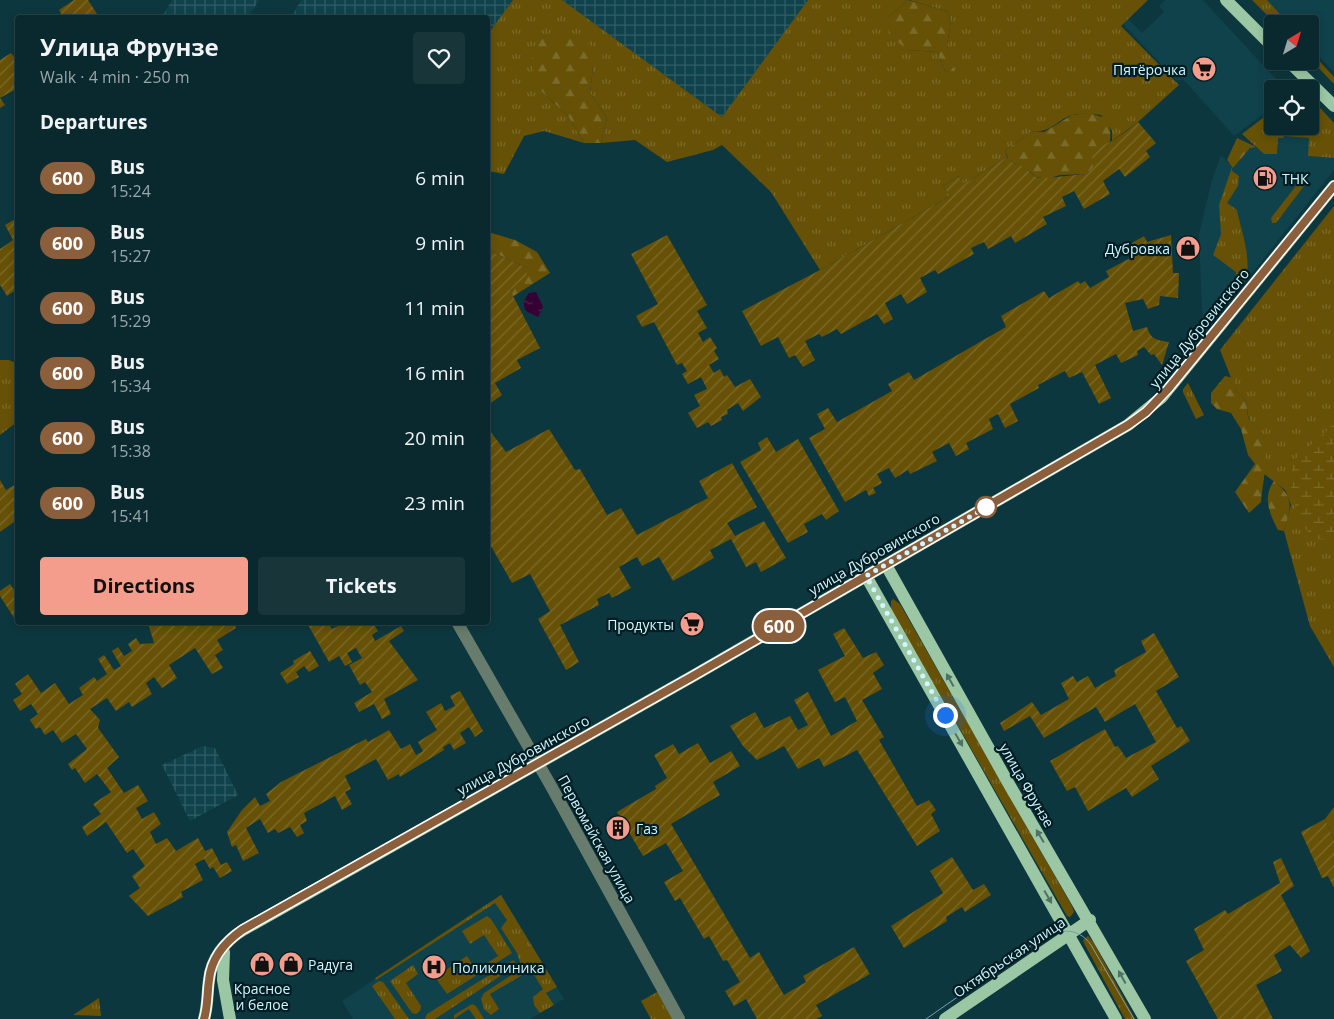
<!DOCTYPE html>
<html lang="en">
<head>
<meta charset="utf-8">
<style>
  body { margin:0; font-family:"Open Sans",sans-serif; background:#18353a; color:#f1f3f6; height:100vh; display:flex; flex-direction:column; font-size:19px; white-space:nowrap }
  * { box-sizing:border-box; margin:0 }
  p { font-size:16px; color:#99a6aa }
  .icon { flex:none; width:28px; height:28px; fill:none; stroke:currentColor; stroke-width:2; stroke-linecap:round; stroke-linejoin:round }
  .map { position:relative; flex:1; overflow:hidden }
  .side { position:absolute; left:15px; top:15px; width:475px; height:610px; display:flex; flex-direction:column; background:#0a292e; border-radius:5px; box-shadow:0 2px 8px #0003,0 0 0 1px #2a454a }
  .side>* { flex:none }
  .badge { padding:0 10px; border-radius:16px; font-size:18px; line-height:32px }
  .needle { width:32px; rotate:38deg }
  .fabs { position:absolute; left:1264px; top:15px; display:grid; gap:10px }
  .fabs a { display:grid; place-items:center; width:55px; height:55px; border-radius:5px; background:#0a292e; box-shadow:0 2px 8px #0003,0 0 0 1px #2a454a; font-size:25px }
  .you { position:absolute; width:25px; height:25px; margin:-12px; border:4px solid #fff; border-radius:50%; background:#1a73e8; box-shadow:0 0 0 8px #1a73e833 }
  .map>.badge { position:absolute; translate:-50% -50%; box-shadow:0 0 0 2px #fff }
  h2 { padding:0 25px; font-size:19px; line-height:45px }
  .round { display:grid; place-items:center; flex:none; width:52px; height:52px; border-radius:5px; background:#18353a }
  .head { display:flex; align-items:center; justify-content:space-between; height:85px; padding:0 25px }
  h1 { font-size:24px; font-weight:700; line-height:38px }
  .button { display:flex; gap:10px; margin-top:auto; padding:10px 25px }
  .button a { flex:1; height:58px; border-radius:5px; background:#f49d8d; color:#111; font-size:20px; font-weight:700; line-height:58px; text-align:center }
  .button a+a { background:#18353a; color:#f1f3f6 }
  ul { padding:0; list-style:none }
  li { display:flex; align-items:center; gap:15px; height:65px; padding:0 25px }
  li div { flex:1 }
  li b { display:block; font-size:19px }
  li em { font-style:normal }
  li .badge { min-width:55px; font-weight:700; text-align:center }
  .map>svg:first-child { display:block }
  .built { fill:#10424b }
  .industrial { fill:url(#industrial-grid) }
  .grass { fill:url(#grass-tufts) }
  .forest { fill:url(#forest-firs) }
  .wetland { fill:url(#wetland-marsh) }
  .garden { fill:url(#garden-furrows) }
  .water { fill:url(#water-ripples) }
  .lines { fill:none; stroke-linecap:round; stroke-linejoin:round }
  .minor { stroke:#677c6c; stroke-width:12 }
  .major { stroke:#9cc7a5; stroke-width:12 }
  .tram { stroke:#79a0a7; stroke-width:1 }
  .oneway { fill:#4e7264 }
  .line-casing { stroke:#fff; stroke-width:11 }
  .line { stroke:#8b5e3c; stroke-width:8 }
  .walk { stroke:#d2f6fd; stroke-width:5; stroke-dasharray:0 9 }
  .stop-dot { fill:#fff; stroke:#8b5e3c; stroke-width:2.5 }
  .labels { text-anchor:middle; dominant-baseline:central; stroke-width:4.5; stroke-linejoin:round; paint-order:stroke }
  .poi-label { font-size:14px; fill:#d2f6fd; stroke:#001d23; text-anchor:start }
  .street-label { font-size:14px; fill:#d2f6fd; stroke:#001d23 }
</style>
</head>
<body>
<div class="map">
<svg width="1334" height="1019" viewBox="0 0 1334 1019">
  <defs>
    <pattern id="industrial-grid" width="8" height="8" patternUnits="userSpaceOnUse" patternTransform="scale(1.25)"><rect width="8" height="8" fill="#10424b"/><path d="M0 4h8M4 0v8" fill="none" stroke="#325e66"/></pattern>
    <pattern id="grass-tufts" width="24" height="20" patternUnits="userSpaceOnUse" patternTransform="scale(1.25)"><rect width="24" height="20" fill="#665106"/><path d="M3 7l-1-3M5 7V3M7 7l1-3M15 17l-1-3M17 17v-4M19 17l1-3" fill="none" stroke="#7b6b2b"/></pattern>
    <pattern id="forest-firs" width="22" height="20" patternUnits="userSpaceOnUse" patternTransform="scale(1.25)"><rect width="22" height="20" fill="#665106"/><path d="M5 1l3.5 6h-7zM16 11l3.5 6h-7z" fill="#7b6b2b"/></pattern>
    <pattern id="wetland-marsh" width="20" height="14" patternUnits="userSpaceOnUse" patternTransform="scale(1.25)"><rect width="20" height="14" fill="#665106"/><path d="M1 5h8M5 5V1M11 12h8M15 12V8" fill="none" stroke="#7b6b2b"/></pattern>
    <pattern id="garden-furrows" width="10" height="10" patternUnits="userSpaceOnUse" patternTransform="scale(1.25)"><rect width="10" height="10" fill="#665106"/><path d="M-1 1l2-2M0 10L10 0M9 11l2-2" fill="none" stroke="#7b6b2b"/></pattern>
    <pattern id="water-ripples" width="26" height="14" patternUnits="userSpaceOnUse" patternTransform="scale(1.25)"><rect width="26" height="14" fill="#370034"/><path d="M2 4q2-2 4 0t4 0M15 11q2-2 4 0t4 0" fill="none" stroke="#532652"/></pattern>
  </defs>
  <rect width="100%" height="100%" fill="#0d373e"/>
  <path class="built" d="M 1165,0 L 1203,0 L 1285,89 L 1272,89 L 1272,108 L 1234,136 L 1183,79 L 1177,81 L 1123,24 L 1128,19 L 1142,33 L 1164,12 L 1159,6 Z
    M 1265,0 L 1334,0 L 1334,72 L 1310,47 L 1310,24 L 1288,24 Z
    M 1284,136 L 1310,138 L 1308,156 L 1334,158 L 1334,170 L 1203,335 L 1199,234 L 1212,180 L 1221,155 L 1233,168 L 1250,148 L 1256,147 L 1264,154 L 1277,154 L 1278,138 Z
    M 501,895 L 564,999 L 530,1019 L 353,1019 L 342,1001 Z"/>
  <path class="industrial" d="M 172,0 L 259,0 L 248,17 L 162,17 Z
    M 301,0 L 513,0 L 488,34 L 488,18 L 291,18 Z
    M 562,0 L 808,0 L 722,117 Z
    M 203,746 L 215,748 L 238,795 L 190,821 L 162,765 Z"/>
  <path class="grass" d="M 513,0 L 562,0 L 722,117 L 808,0 L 908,0 L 887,18 L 908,50 L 937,52 L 945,71 L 955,74 L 947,46 L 951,20 L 947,11 L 909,0 L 1148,0 L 1121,26 L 1179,85 L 1138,122 L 1112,141 L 1112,131 L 1101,115 C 1092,114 1083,113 1073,115 C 1057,119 1052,133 1033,131 L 1005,150 L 1007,157 L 964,184 L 958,176 L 943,186 L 950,196 L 820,270 L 771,192 L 722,145 L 713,150 L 667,162 L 635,140 L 601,143 L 607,118 L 590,93 L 593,67 L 540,90 L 568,116 L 584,143 L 544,131 L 524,136 L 504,174 L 488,171 L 488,34 Z
    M 1252,0 L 1267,0 L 1289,24 L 1276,24 Z
    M 1310,44 L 1315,49 L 1311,52 L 1334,77 L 1334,84 L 1310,59 Z
    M 1310,97 L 1334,123 L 1334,158 L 1308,156 L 1309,138 L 1284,136 L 1283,138 L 1278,138 L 1277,154 L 1264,154 L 1242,134 L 1272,111 L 1272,126 L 1310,126 Z
    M 1232,167 L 1232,171 L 1239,176 L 1238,186 L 1227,203 L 1237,210 C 1241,232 1256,268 1241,287 L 1235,283 L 1236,272 L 1213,255 L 1221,234 L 1219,205 Z
    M 1302,178 L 1306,178 L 1307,182 L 1276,223 L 1272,223 L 1271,218 Z
    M 1334,206 L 1334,667 L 1310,626 L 1284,531 L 1291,505 L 1285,490 L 1263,473 C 1273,438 1245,433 1247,402 L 1236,390 L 1220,350 Z
    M 0,360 L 9,360 L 18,364 L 17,422 L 0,435 Z
    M 1188,383 L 1204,415 L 1196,419 L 1183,392 L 1183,389 Z
    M 893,599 L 900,604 L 1072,906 L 1074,912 L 1070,917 L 1067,916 L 891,609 L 891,601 Z
    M 501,895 L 557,987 L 546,993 L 554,1005 L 540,1013 L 534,1005 L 533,997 L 543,989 L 531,970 L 490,994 L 499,1009 L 491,1015 L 484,1009 L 481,999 L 484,993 L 522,968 L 517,953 L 501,928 L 507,920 L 495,903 L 376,980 L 375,978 Z
    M 487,916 L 491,919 L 512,953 L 447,994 L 435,977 L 467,956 L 476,970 L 498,956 L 484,935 L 470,944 L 462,931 Z
    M 1088,936 L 1094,943 L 1135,1019 L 1125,1019 L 1085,945 L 1083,940 Z
    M 513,960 L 516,963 L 514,967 L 435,1019 L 425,1019 L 427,1014 Z
    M 413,965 L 418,974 L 406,983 L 421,1006 L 420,1011 L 416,1014 L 412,1013 L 390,981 Z
    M 379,981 L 383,982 L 409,1019 L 395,1019 L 372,986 Z
    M 657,992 L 660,994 L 674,1019 L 651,1019 L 641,1001 Z
    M 99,998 L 101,1016 L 73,1015 Z
    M 472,1004 L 476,1006 L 484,1019 L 476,1019 L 469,1009 L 454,1019 L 454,1015 Z"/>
  <path class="forest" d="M 908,0 L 947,11 L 951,20 L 947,46 L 956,75 L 945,71 L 937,52 L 908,50 L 889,35 L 887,18 Z
    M 555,36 L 580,36 L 603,56 L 593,67 L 590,93 L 607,118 L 601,143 L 584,143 L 568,116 L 540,90 L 531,61 L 538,39 Z
    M 1089,113 L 1106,118 C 1118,143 1104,155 1087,174 L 1060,175 L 1047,179 L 1036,177 L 1028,170 L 1009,161 L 1005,150 L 1033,131 L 1044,132 L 1072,115 Z
    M 1237,138 L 1256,147 L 1250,148 L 1233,168 L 1227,160 Z
    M 488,232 L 515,240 L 537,252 L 550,273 L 512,297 L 510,290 L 525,267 L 488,250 Z
    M 1225,376 L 1233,378 L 1236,390 L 1247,402 C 1245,427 1260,428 1265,448 C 1268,461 1262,487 1261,502 L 1249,513 L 1235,492 L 1255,464 L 1248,455 L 1241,429 L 1231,413 L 1217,409 L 1211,403 L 1211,393 Z
    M 1274,481 C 1295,498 1291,507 1284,531 L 1278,530 C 1270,515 1262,497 1274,481 Z
    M 1334,807 L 1334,840 L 1325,819 Z"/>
  <path class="wetland" d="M 1334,424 L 1334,534 L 1323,540 L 1312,537 L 1299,520 L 1290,482 L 1294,460 Z"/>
  <path class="garden" d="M 74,0 L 88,0 L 99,17 L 63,17 L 59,10 Z
    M 11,53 L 14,57 L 17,54 L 17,84 L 14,86 L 16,89 L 0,98 L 5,105 L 0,108 L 0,60 Z
    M 1138,122 L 1156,143 L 1146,151 L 1150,157 L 1125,177 L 1119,169 L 1103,181 L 1110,194 L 1084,209 L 1074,191 L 1062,197 L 1066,206 L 1043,217 L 1047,224 L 1015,243 L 1011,236 L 988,249 L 984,242 L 971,248 L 974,254 L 938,274 L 935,270 L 920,278 L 927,292 L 907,304 L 901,294 L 885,303 L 893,319 L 884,324 L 877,314 L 841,334 L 837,329 L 822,337 L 819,334 L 805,341 L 815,360 L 803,367 L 795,355 L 789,358 L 778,337 L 761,346 L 742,311 L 820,270 L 950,196 L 943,186 L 958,176 L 964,184 L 1007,157 C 1010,163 1018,165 1024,167 C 1029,170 1031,174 1036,177 C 1042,180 1077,174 1087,174 L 1093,167 C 1088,147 1103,147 1115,139 C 1123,134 1130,128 1138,122 Z
    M 17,218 L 17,289 L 7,296 L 0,285 L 0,249 L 13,240 L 5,225 Z
    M 667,235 L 707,305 L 697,311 L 707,328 L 698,333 L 703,342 L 710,337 L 717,348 L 714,351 L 719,359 L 709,365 L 714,373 L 720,369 L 724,377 L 727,375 L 735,387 L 750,379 L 761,397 L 743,411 L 738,403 L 727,410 L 728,414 L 721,417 L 722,420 L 711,426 L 708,422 L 697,428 L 688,413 L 700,406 L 694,395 L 707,389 L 701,377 L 688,384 L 682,374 L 687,371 L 682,363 L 677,365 L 654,322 L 642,327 L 636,316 L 658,304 L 631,254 Z
    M 1171,235 L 1173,273 L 1179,273 L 1178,298 L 1160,296 L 1159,305 L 1148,309 L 1143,299 L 1125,303 L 1133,331 L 1147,327 C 1151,340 1157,340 1169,342 L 1162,365 L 1154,354 L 1151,355 L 1144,347 L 1137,351 L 1138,355 L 1121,363 L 1116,354 L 1095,365 L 1111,398 L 1099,404 L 1082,372 L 1069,378 L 1065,371 L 1038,385 L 1039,388 L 1010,404 L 1018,421 L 1005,428 L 998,414 L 989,419 L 993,429 L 966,443 L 969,449 L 956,456 L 949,443 L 932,452 L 937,461 L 910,474 L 908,470 L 895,478 L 889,468 L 877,474 L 882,483 L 873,488 L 876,493 L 869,496 L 866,490 L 845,502 L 809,438 L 825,429 L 817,414 L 828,408 L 837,422 L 892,391 L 888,384 L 909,372 L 914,380 L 1006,327 L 1001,316 L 1044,291 L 1049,298 L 1078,281 L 1080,284 L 1085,281 L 1090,288 L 1109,277 L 1106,271 L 1138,254 L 1132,243 L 1144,236 L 1147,242 Z
    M 488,250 L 525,267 L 527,276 L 510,290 L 540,348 L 517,360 L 521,368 L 495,383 L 502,395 L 488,405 Z
    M 549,429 L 575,470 L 580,469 L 607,515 L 621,508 L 637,535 L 708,498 L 699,481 L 732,463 L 757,507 L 727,523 L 735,536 L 764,521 L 786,558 L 761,572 L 756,562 L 746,567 L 731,539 L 710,550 L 714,558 L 673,581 L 659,557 L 642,566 L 637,557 L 619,567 L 631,588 L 612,598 L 609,593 L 597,599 L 599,605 L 560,625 L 579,662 L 566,670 L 538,619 L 550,611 L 530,574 L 512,583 L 488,541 L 488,432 L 490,431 L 506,452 Z
    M 767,437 L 776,452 L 798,439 L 839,511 L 826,520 L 822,514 L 804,524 L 808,532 L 788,543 L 740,462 L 761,450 L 758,443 Z
    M 0,480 L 6,490 L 18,483 L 17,527 L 14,522 L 0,532 Z
    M 10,584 L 14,590 L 17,588 L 18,622 L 21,623 L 18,624 L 0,596 L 0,591 Z
    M 182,622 L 234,623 L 236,628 L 217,640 L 223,650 L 215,655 L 223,668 L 212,674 L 195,648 L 169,665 L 177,678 L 162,688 L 154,677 L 146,683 L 152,694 L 132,707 L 129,702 L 116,711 L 107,698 L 90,709 L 100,720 L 98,728 L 119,757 L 107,768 L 124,793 L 138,785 L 148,801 L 136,808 L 142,819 L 154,812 L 161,824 L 150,832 L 156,844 L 167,838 L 176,851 L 198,838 L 205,851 L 212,848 L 221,865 L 227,862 L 232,871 L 220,878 L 213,867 L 210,869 L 204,859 L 195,864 L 203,880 L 181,892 L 183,897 L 148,916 L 129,896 L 140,888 L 132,876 L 145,866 L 133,849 L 127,853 L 106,822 L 87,836 L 82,827 L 101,814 L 93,804 L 111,792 L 97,774 L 85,783 L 75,768 L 72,770 L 68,764 L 87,749 L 76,734 L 62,743 L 53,730 L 45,735 L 40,727 L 36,729 L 30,720 L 38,714 L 31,704 L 20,711 L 13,700 L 22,694 L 15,684 L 28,674 L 41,693 L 55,683 L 69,704 L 83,695 L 79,688 L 94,677 L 97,681 L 107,674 L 98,659 L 104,655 L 114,670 L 121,666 L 112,651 L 118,647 L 124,656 L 132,651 L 128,644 L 136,638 L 140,644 L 154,643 L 148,623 L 179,624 Z
    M 307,623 L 328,623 L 332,629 L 345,623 L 373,623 L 378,631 L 372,635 L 375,641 L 401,626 L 404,631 L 389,641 L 418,680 L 384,699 L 391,714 L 382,719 L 374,704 L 359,712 L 354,703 L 372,692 L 365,682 L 360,685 L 349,665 L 362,658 L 356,648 L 347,653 L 352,662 L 345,666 L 339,656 L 329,662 Z
    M 844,628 L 863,658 L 876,652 L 884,665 L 873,673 L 882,689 L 862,700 L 884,737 L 879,740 L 917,806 L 929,800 L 936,810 L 931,814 L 940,831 L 917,846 L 857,750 L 824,767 L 819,758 L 798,769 L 784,746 L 757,760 L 743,746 L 730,726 L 755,712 L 764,728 L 790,716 L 798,730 L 808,725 L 794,700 L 808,692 L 831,736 L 857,721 L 845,697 L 835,702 L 818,670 L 845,656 L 833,634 Z
    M 1154,633 L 1179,677 L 1156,691 L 1177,728 L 1181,726 L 1190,741 L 1151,766 L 1159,779 L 1132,797 L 1126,788 L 1088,811 L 1075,787 L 1067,791 L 1050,761 L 1105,729 L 1115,747 L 1118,746 L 1126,758 L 1156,742 L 1135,704 L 1105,722 L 1096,707 L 1044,738 L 1030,716 L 1004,731 L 1000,723 L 1032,702 L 1041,715 L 1069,699 L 1061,683 L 1073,676 L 1077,682 L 1088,676 L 1095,688 L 1116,676 L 1114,670 L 1146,652 L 1141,641 Z
    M 310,651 L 319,666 L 309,672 L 304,666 L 296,672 L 299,677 L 287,684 L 280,673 L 294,664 L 293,661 Z
    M 460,691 L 483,731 L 475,737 L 469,727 L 460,733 L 466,743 L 454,750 L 450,743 L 443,747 L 444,750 L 400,777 L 399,774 L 388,780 L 376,759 L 345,776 L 351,789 L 345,792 L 352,804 L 342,810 L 335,796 L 304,813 L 307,821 L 300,825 L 304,833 L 297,837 L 290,827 L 278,833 L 275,829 L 268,833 L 260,819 L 246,828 L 259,853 L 243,861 L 236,845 L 232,847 L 227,832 L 242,810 L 255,797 L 260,806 L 270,801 L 266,794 L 281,782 L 366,739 L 368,742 L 389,730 L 401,749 L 410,744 L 416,755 L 423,751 L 418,742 L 437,730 L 426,712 L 441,703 L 445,711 L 455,706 L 450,696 Z
    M 698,743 L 710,763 L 731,751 L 740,766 L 713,782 L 720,795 L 671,824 L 750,958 L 759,952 L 784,995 L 806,982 L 803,976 L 854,947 L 870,974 L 816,1005 L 822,1016 L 816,1019 L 757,1019 L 746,999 L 734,1006 L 725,991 L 740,982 L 727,960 L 723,961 L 709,936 L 704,939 L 680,898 L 675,901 L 664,882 L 683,871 L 666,843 L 643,856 L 617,812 L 656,789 L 655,786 L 667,778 L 654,755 L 673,744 L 679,754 Z
    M 1325,819 L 1334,840 L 1334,888 L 1328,876 L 1322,878 L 1301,832 Z
    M 952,857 L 973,890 L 984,884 L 991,895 L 965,912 L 962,907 L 946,917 L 947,921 L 904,948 L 891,926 L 943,893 L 930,871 Z
    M 1281,858 L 1294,886 L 1281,895 L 1310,951 L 1301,958 L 1290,945 L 1274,955 L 1282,971 L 1256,985 L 1273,1019 L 1218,1019 L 1186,961 L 1204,950 L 1194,929 L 1225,910 L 1228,914 L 1280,883 L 1273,862 Z"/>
  <path class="water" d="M 536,292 L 543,307 L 538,317 L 526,311 C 522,303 524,300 529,293 Z"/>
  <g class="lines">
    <path class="minor" d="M 457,622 L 551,786 L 679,1019"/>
    <path class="major" d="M 1226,0 L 1272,46
      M 1288,61 L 1334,106
      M 886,565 L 1006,779 L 1145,1019
      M 866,576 L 1116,1019
      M 224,952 L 223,980 L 230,1019
      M 204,1019 C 208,1006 207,994 209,980 C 211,959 225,941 243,930 L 693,676 L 1128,425 L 1162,397 L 1334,186
      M 945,1019 L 1090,920"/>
    <path class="tram" d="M 926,1019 L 1039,940 C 1057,930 1077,925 1091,945 L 1134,1019"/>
  </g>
  <defs><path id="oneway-solid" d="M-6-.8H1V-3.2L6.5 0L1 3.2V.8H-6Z" transform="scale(1.25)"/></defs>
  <g class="oneway">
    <use href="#oneway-solid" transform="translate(950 680) rotate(-119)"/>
    <use href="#oneway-solid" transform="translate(959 740) rotate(60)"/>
    <use href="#oneway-solid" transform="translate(1040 836) rotate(-121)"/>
    <use href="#oneway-solid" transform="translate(1048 897) rotate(60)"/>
    <use href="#oneway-solid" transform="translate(1122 977) rotate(-119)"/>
  </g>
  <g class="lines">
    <defs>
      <path id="line" d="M 204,1019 C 208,1006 207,994 209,980 C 211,959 225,942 242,930 L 693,676 L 1128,425 L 1146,412 L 1168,389 L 1334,186"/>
    </defs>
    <use href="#line" class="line-casing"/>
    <use href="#line" class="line"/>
    <path class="walk" d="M 945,715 L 866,576 L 994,503 L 986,507"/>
  </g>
  <defs>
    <symbol id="supermarket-disc" viewBox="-11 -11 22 22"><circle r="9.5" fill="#f49d8d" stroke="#001d23"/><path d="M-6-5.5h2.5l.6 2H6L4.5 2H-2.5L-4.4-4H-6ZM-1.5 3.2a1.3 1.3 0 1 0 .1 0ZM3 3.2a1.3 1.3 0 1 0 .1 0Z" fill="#111"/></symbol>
    <symbol id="fuel-disc" viewBox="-11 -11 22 22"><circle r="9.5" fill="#f49d8d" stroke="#001d23"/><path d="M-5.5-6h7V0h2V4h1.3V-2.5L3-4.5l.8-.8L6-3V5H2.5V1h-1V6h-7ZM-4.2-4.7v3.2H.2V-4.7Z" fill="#111"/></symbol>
    <symbol id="shop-disc" viewBox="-11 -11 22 22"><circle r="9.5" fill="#f49d8d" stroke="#001d23"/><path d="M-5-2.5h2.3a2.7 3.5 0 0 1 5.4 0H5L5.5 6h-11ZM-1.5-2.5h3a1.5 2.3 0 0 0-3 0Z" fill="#111"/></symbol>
    <symbol id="building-disc" viewBox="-11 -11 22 22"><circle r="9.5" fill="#f49d8d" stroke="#001d23"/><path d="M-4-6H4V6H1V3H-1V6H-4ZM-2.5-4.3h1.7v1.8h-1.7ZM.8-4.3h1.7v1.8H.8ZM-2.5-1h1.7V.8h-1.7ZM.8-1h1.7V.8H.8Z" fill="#111"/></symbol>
    <symbol id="hospital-disc" viewBox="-11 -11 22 22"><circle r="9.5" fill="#f49d8d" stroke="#001d23"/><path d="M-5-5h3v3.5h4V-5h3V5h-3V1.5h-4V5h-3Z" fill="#111"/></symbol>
  </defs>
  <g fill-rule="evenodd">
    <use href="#supermarket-disc" x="1190" y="55" width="28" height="28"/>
    <use href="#fuel-disc" x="1251" y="164" width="28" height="28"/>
    <use href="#shop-disc" x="1174" y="234" width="28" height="28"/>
    <use href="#supermarket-disc" x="678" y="610" width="28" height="28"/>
    <use href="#building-disc" x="604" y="814" width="28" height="28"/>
    <use href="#shop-disc" x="248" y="950" width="28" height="28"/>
    <use href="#shop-disc" x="277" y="950" width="28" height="28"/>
    <use href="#hospital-disc" x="420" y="953" width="28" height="28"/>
  </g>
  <circle class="stop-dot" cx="986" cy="507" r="10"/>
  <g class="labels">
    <g class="poi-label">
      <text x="1186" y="69" text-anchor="end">Пятёрочка</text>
      <text x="1282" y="178">ТНК</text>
      <text x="1170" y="248" text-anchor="end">Дубровка</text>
      <text x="674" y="624" text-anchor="end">Продукты</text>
      <text x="636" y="828">Газ</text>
      <text x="308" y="964">Радуга</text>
      <text x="452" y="967">Поликлиника</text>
      <text x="262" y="988" text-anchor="middle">Красное<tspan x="262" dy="16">и белое</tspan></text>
    </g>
    <g class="street-label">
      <text transform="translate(1199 328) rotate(-51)">улица Дубровинского</text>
      <text transform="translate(874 554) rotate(-30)">улица Дубровинского</text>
      <text transform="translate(523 755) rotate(-29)">улица Дубровинского</text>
      <text transform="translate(1027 785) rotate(60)">улица Фрунзе</text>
      <text transform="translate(597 839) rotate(61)">Первомайская улица</text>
      <text transform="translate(1009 957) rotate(-34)">Октябрьская улица</text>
    </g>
  </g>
</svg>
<div class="fabs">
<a><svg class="needle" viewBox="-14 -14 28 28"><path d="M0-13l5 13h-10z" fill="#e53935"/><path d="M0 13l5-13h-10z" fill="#99a6aa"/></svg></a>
<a><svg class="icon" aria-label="locate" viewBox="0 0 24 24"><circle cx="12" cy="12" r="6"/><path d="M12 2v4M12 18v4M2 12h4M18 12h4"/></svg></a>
</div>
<div class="you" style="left:945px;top:715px"></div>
<b class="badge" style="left:779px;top:626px;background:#8b5e3c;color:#fff">600</b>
<section class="side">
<div class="head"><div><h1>Улица Фрунзе</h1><p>Walk · 4 min · 250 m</p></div><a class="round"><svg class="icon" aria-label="heart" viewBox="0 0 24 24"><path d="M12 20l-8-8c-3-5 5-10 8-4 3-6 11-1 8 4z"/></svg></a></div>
<h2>Departures</h2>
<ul>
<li><span class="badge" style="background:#8b5e3c;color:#fff">600</span><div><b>Bus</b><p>15:24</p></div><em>6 min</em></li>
<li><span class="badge" style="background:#8b5e3c;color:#fff">600</span><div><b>Bus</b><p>15:27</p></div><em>9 min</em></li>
<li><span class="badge" style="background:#8b5e3c;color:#fff">600</span><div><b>Bus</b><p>15:29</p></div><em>11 min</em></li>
<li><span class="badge" style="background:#8b5e3c;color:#fff">600</span><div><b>Bus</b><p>15:34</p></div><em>16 min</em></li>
<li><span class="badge" style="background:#8b5e3c;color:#fff">600</span><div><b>Bus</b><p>15:38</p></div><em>20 min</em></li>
<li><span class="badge" style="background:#8b5e3c;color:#fff">600</span><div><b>Bus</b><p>15:41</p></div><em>23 min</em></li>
</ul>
<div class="button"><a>Directions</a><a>Tickets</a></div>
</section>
</div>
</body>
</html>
